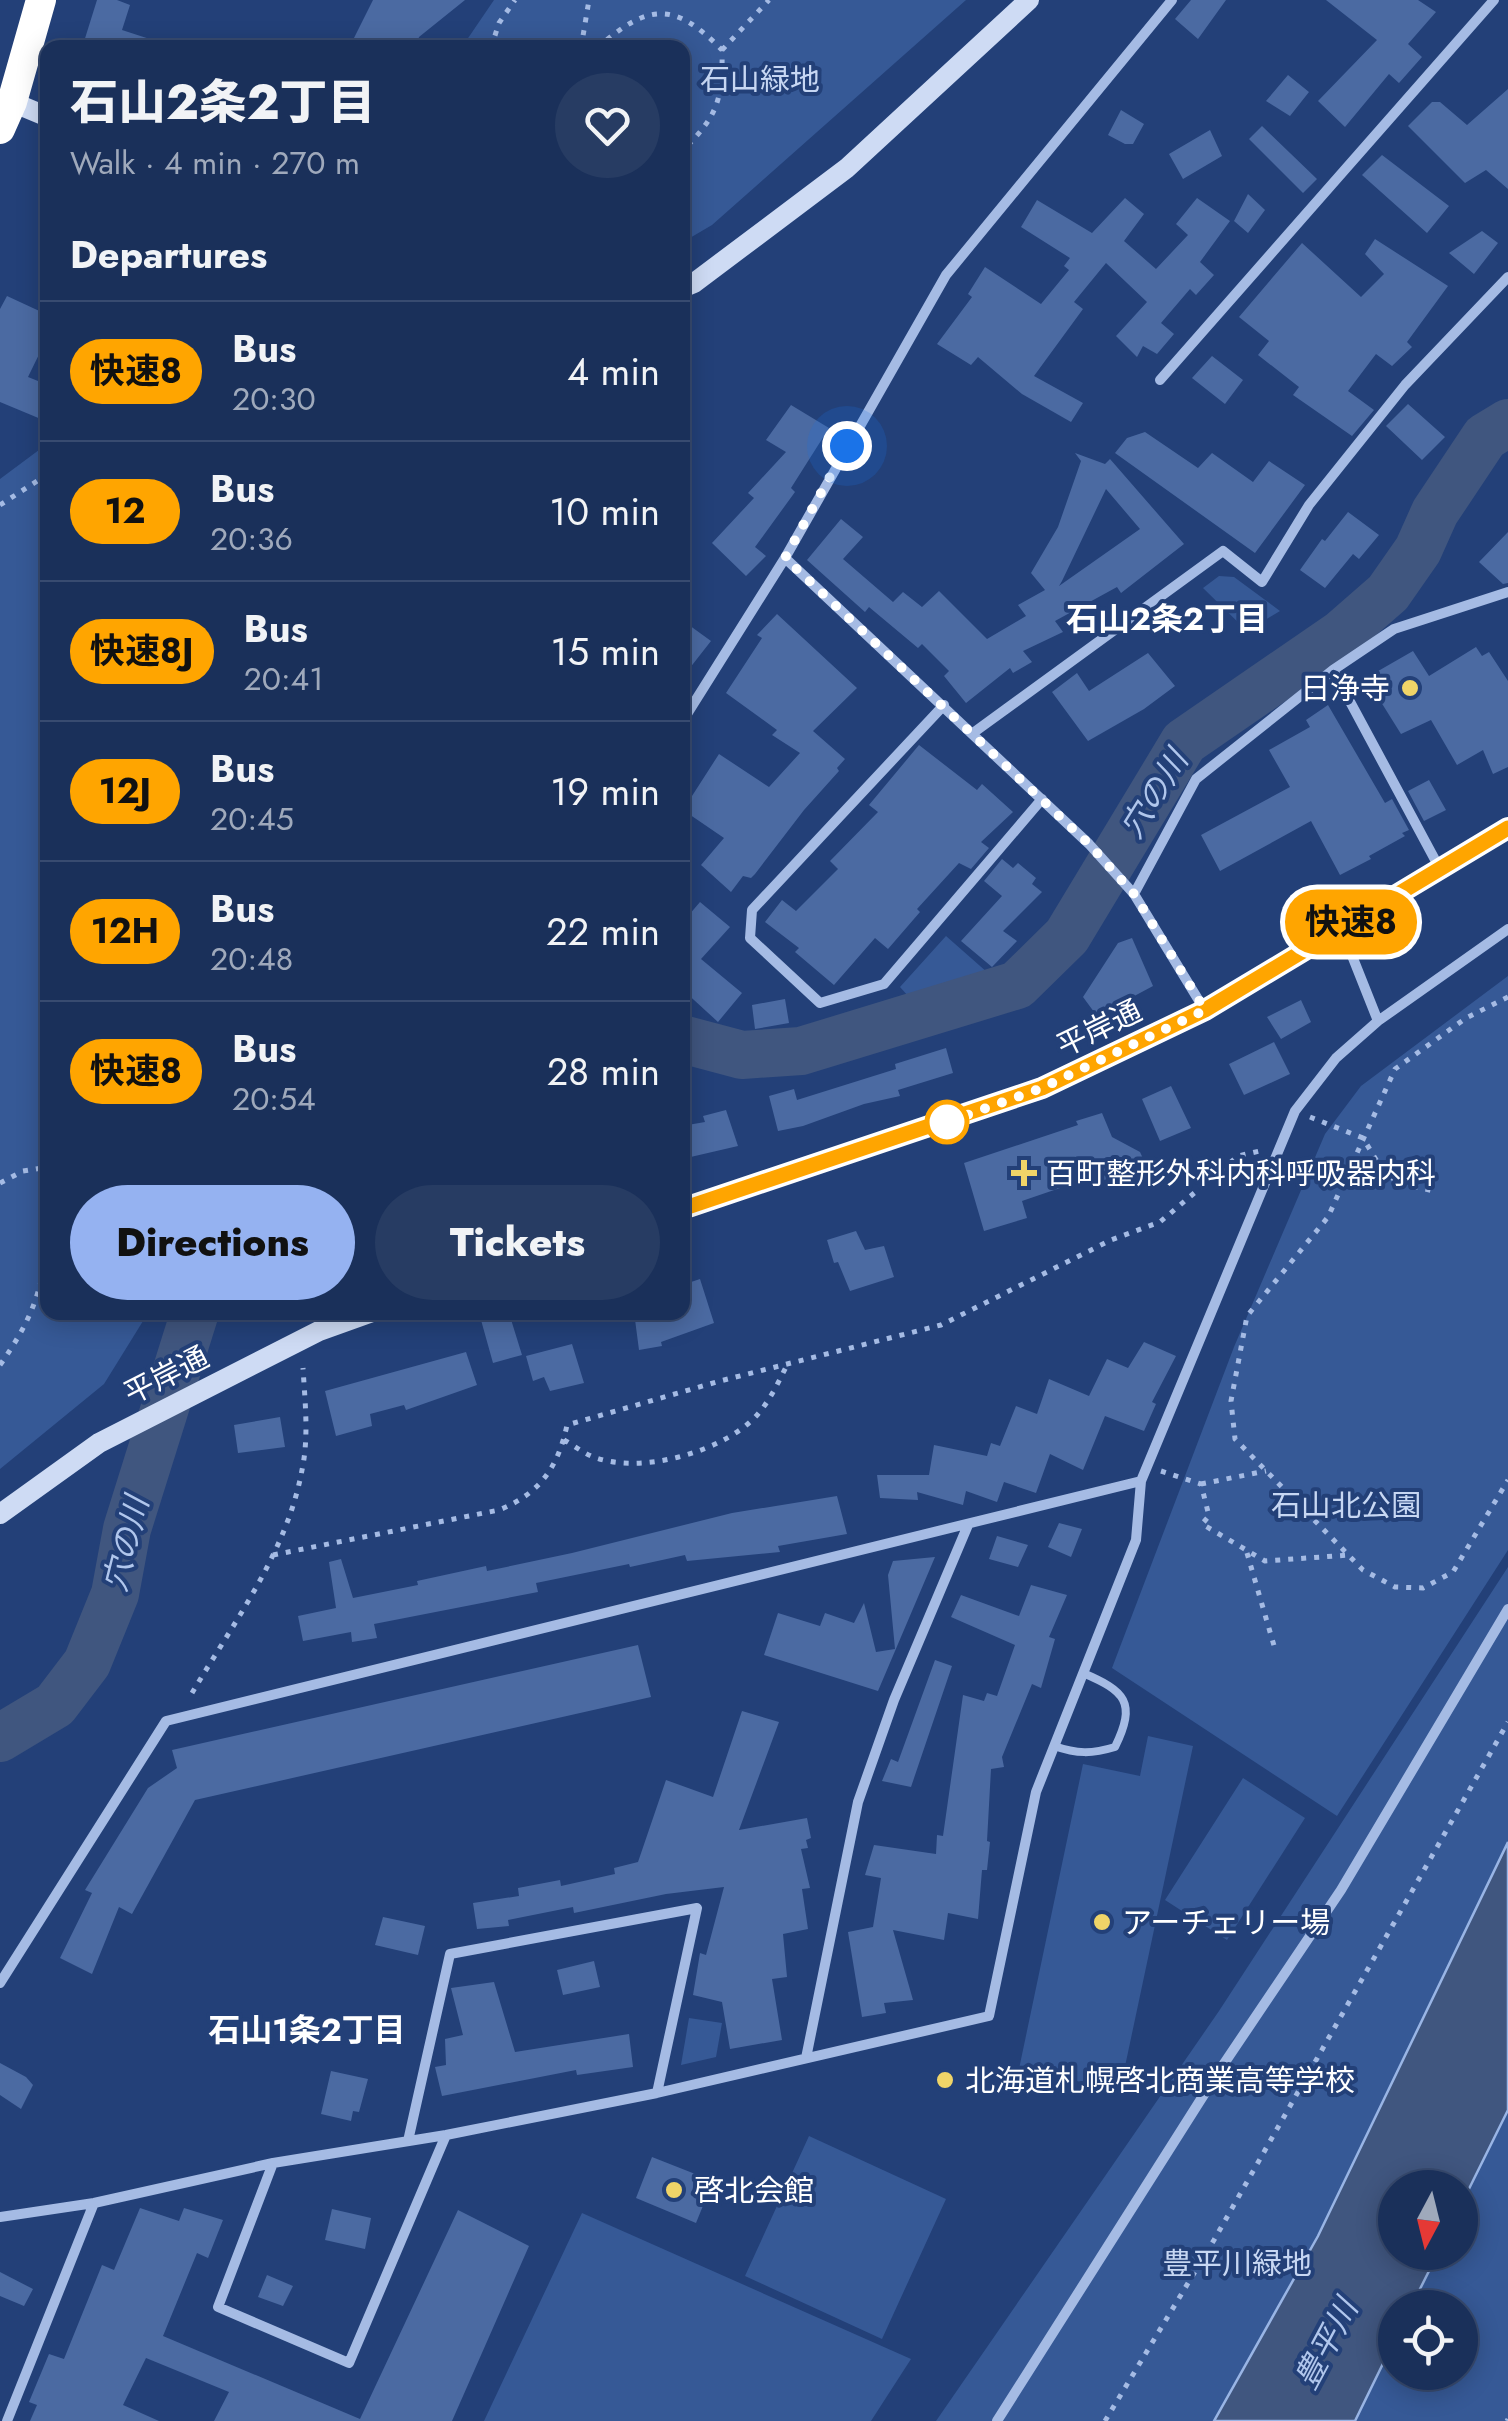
<!DOCTYPE html>
<html lang="en">
<head>
<meta charset="utf-8">
<style>
  body { margin:0; font-family:Jost,"Noto Sans JP",sans-serif; background:#273c63; color:#f1f3f6; height:100vh; display:flex; flex-direction:column; font-size:38px; white-space:nowrap }
  * { box-sizing:border-box; margin:0 }
  p { font-size:32px; color:#9fa9bb }
  .icon { flex:none; width:55px; height:55px; fill:none; stroke:currentColor; stroke-width:2; stroke-linecap:round; stroke-linejoin:round }
  .map { position:relative; flex:1; overflow:hidden }
  .drawer { position:absolute; left:40px; top:40px; width:650px; height:1280px; display:flex; flex-direction:column; background:#1a305a; border-radius:20px; box-shadow:0 5px 25px #0003,0 0 0 2px #384b70 }
  .drawer>* { flex:none }
  .badge { padding:0 20px; border-radius:32px; font-size:35px; line-height:65px }
  .needle { width:65px; rotate:187deg }
  .tools { position:absolute; left:1378px; top:2170px; display:grid; gap:20px }
  .tools a { display:grid; place-items:center; width:100px; height:100px; border-radius:50%; background:#1a305a; box-shadow:0 5px 25px #0003,0 0 0 2px #384b70; font-size:50px }
  .you { position:absolute; width:50px; height:50px; margin:-25px; border:8px solid #fff; border-radius:50%; background:#1a73e8; box-shadow:0 0 0 15px #1a73e833 }
  .map>.badge { position:absolute; translate:-50% -50%; box-shadow:0 0 0 5px #fff }
  h2 { padding:0 30px; font-size:38px; line-height:90px }
  .round { display:grid; place-items:center; flex:none; width:105px; height:105px; border-radius:52px; background:#273c63 }
  .headline { display:flex; align-items:center; justify-content:space-between; height:170px; padding:0 30px }
  h1 { font-size:48px; font-weight:800; line-height:75px }
  .cta { display:flex; gap:20px; margin-top:auto; padding:20px 30px }
  .cta a { flex:1; height:115px; border-radius:60px; background:#95b2f1; color:#111; font-size:40px; font-weight:800; line-height:115px; text-align:center }
  .cta a+a { background:#273c63; color:#f1f3f6 }
  ul { padding:0; list-style:none }
  li { display:flex; align-items:center; gap:30px; height:140px; padding:0 30px; border-top:2px solid #384b70 }
  li div { flex:1 }
  li b { display:block; font-size:38px }
  li em { font-style:normal }
  li .badge { min-width:110px; font-weight:700; text-align:center }
  .map>svg:first-child { display:block }
  .green { fill:#365996; fill-rule:evenodd }
  .water { fill:#40567f; stroke:#99b5e5; stroke-width:2.5 }
  .lines { fill:none; stroke-linecap:round; stroke-linejoin:round }
  .river { stroke:#40567f; stroke-width:48 }
  .building { fill:#4b6aa2; fill-rule:evenodd }
  .path { stroke:#a5bbe4; stroke-width:5; stroke-dasharray:5 8; stroke-linecap:butt }
  .lane { stroke:#a5bbe4; stroke-width:8 }
  .street { stroke:#a5bbe4; stroke-width:10 }
  .secondary { stroke:#cedbf4; stroke-width:20 }
  .highway { stroke:#fff; stroke-width:30 }
  .line-casing { stroke:#fff; stroke-width:22 }
  .line { stroke:#ffa500; stroke-width:15 }
  .walk { stroke:#fff; stroke-width:10; stroke-dasharray:0 18 }
  .poi-dot { fill:#efd468; stroke:#234078; stroke-width:4 }
  .stop-dot { fill:#fff; stroke:#ffa500; stroke-width:5 }
  .labels { text-anchor:middle; dominant-baseline:central; stroke-width:8; stroke-linejoin:round; paint-order:stroke }
  .park-label { font-size:30px; fill:#c7d7f3; stroke:#234078 }
  .poi-label { font-size:30px; fill:#fff; stroke:#234078; text-anchor:start }
  .street-label { font-size:30px; fill:#fff; stroke:#234078 }
  .neighbourhood-label { font-size:32px; font-weight:bold; fill:#fff; stroke:#234078 }
  .water-label { font-size:32px; font-style:italic; fill:#b0c6ec; stroke:#234078 }
</style>
</head>
<body>
<div class="map">
<svg width="1508" height="2421" viewBox="0 0 1508 2421">
  <rect width="100%" height="100%" fill="#234078"/>
  <path class="green" d="M 494,0 L 966,0 L 712,225 L 683,242 L 682,48 L 462,47 Z
    M 47,444 L 48,1312 L 148,1313 L 104,1384 L 0,1469 L 0,479 Z
    M 1219,576 L 1234,577 L 1280,611 L 1247,631 L 1203,588 Z
    M 946,936 L 988,973 L 909,997 L 900,987 Z
    M 1508,976 L 1508,1550 L 1337,1816 L 1112,1668 L 1234,1347 L 1325,1134 L 1361,1086 Z
    M 1508,1567 L 1508,2421 L 936,2421 L 1219,2011 ZM 1395,2188 L 1460,2188 L 1460,2252 L 1395,2252 ZM 1395,2308 L 1460,2308 L 1460,2372 L 1395,2372 Z
    M 1148,1736 L 1193,1746 L 1120,2090 L 1019,2069 L 1083,1764 L 1140,1776 Z
    M 1243,1778 L 1305,1818 L 1227,1940 L 1165,1900 Z
    M 689,2018 L 722,2023 L 716,2057 L 681,2065 Z
    M 809,2136 L 946,2199 L 882,2339 L 745,2276 Z
    M 582,2213 L 911,2359 L 871,2421 L 484,2421 Z"/>
  <path class="water" d="M 1508,1842 L 1508,2110 L 1460,2207 L 1460,2188 L 1395,2188 L 1395,2252 L 1438,2253 L 1411,2307 L 1395,2308 L 1395,2339 L 1355,2421 L 1214,2421 L 1318,2236 Z"/>
  <g class="lines">
    <path class="river" d="M 682,1039 L 742,1055 L 801,1051 L 1017,985 L 1067,936 L 1184,742 L 1341,634 L 1388,593 L 1418,550 L 1435,512 L 1485,437 L 1508,423
      M 0,1738 L 55,1705 L 87,1663 L 115,1594 L 127,1529 L 195,1312"/>
  </g>
  <path class="building" d="M 97,0 L 117,0 L 130,5 L 122,30 L 162,43 L 161,48 L 82,48 Z
    M 373,0 L 465,0 L 419,37 L 416,48 L 349,48 Z
    M 1191,0 L 1226,0 L 1198,39 L 1175,19 Z
    M 1326,0 L 1418,0 L 1436,12 L 1408,44 L 1422,57 L 1399,83 L 1389,74 L 1345,127 L 1318,101 L 1377,40 Z
    M 1288,75 L 1309,92 L 1290,116 L 1266,101 Z
    M 1508,89 L 1508,189 L 1486,170 L 1465,183 L 1408,126 L 1432,102 L 1440,102 L 1467,125 Z
    M 1121,110 L 1144,124 L 1133,144 L 1125,144 L 1108,135 Z
    M 1262,126 L 1317,179 L 1303,193 L 1249,139 Z
    M 1210,130 L 1222,156 L 1183,179 L 1169,154 Z
    M 1382,155 L 1449,206 L 1427,233 L 1362,175 Z
    M 1248,194 L 1265,210 L 1248,233 L 1234,221 Z
    M 1125,198 L 1144,214 L 1124,241 L 1156,269 L 1188,235 L 1176,224 L 1197,198 L 1230,221 L 1200,262 L 1214,275 L 1196,295 L 1190,289 L 1161,323 L 1174,334 L 1157,354 L 1143,346 L 1137,357 L 1116,336 L 1147,302 L 1106,263 L 1074,302 L 1083,309 L 1034,376 L 1083,403 L 1071,422 L 1022,394 L 978,357 L 971,365 L 937,344 L 972,297 L 968,294 L 985,267 L 1041,304 L 1069,270 L 1064,266 L 1070,258 L 1021,227 L 1037,200 L 1092,233 Z
    M 1482,231 L 1498,243 L 1474,274 L 1449,253 Z
    M 1375,239 L 1448,286 L 1407,342 L 1412,347 L 1392,366 L 1376,354 L 1348,391 L 1374,410 L 1352,436 L 1293,395 L 1299,387 L 1258,355 L 1269,341 L 1239,317 L 1302,243 L 1361,297 L 1384,274 L 1365,254 Z
    M 7,296 L 48,315 L 48,336 L 28,377 L 48,385 L 48,422 L 0,402 L 0,309 Z
    M 1212,356 L 1243,380 L 1225,404 L 1192,378 Z
    M 1408,404 L 1445,437 L 1422,460 L 1386,426 Z
    M 791,405 L 829,428 L 791,488 L 795,492 L 755,547 L 766,556 L 746,576 L 712,543 L 754,498 L 748,493 L 786,452 L 766,440 Z
    M 1145,432 L 1198,468 L 1212,453 L 1253,482 L 1269,461 L 1305,485 L 1255,553 L 1115,453 L 1127,438 Z
    M 1075,453 L 1105,464 L 1110,459 L 1184,544 L 1121,593 L 1117,587 L 1055,621 L 1063,632 L 1023,651 L 1032,662 L 1013,673 L 1010,668 L 966,703 L 944,676 L 949,671 L 922,644 L 918,648 L 869,607 L 865,612 L 807,560 L 841,519 L 863,537 L 843,559 L 893,602 L 903,592 L 922,607 L 939,591 L 987,639 L 1026,616 L 1018,605 L 1045,590 L 1031,573 L 1058,527 L 1081,461 ZM 1106,489 L 1140,529 L 1059,586 L 1062,581 Z
    M 1348,512 L 1379,535 L 1359,559 L 1353,554 L 1325,588 L 1300,570 L 1322,539 L 1325,541 Z
    M 1508,532 L 1508,583 L 1503,584 L 1479,562 Z
    M 777,614 L 857,688 L 813,731 L 845,759 L 837,768 L 839,771 L 804,810 L 755,874 L 751,878 L 743,876 L 731,892 L 701,865 L 724,838 L 683,810 L 719,754 L 769,787 L 800,753 L 772,735 L 777,730 L 726,693 L 762,638 L 757,635 Z
    M 682,620 L 711,641 L 682,678 Z
    M 1476,647 L 1482,656 L 1489,652 L 1508,681 L 1508,767 L 1493,774 L 1483,750 L 1457,765 L 1431,720 L 1401,734 L 1366,678 L 1413,651 L 1429,676 Z
    M 1148,653 L 1175,686 L 1144,709 L 1088,741 L 1052,692 L 1077,673 L 1089,691 Z
    M 1328,705 L 1385,803 L 1392,799 L 1409,830 L 1402,833 L 1405,836 L 1369,856 L 1371,859 L 1340,875 L 1311,821 L 1220,871 L 1201,835 L 1290,787 L 1269,750 L 1310,727 L 1306,720 Z
    M 919,745 L 977,790 L 982,784 L 1013,812 L 981,842 L 989,848 L 971,869 L 959,863 L 917,909 L 920,912 L 888,949 L 875,938 L 834,985 L 795,952 L 799,948 L 765,922 L 782,900 L 796,911 L 838,869 L 830,861 L 878,812 L 869,805 Z
    M 1429,780 L 1446,810 L 1424,821 L 1408,791 Z
    M 1002,859 L 1013,868 L 1018,863 L 1036,878 L 1032,884 L 1042,892 L 1003,931 L 1017,941 L 992,967 L 961,941 L 1002,896 L 984,881 Z
    M 700,902 L 730,927 L 701,959 L 742,993 L 718,1022 L 682,989 L 682,923 Z
    M 1132,938 L 1153,986 L 1097,1016 L 1083,997 L 1118,943 Z
    M 785,999 L 789,1023 L 755,1029 L 752,1005 Z
    M 1301,1000 L 1311,1022 L 1281,1039 L 1267,1017 Z
    M 1274,1042 L 1290,1074 L 1244,1095 L 1229,1064 Z
    M 946,1048 L 953,1073 L 898,1090 L 900,1096 L 864,1104 L 803,1126 L 778,1131 L 769,1096 L 794,1089 L 797,1100 L 896,1069 L 895,1064 Z
    M 1171,1086 L 1191,1128 L 1160,1141 L 1142,1099 Z
    M 726,1110 L 738,1146 L 682,1159 L 682,1126 L 705,1122 L 703,1116 Z
    M 1102,1113 L 1112,1137 L 1140,1152 L 1146,1165 L 1101,1181 L 1098,1175 L 1022,1201 L 1027,1218 L 984,1231 L 964,1163 L 1078,1125 L 1076,1121 Z
    M 856,1231 L 865,1250 L 884,1246 L 894,1277 L 850,1291 L 838,1262 L 834,1263 L 827,1240 Z
    M 700,1279 L 714,1323 L 661,1342 L 662,1346 L 639,1350 L 634,1312 L 682,1312 L 682,1285 Z
    M 509,1313 L 522,1355 L 493,1363 L 481,1320 Z
    M 1144,1342 L 1176,1356 L 1152,1402 L 1156,1404 L 1144,1431 L 1105,1416 L 1083,1470 L 1050,1454 L 1036,1493 L 1004,1482 L 997,1502 L 966,1491 L 963,1505 L 917,1492 L 918,1500 L 880,1498 L 877,1475 L 929,1475 L 934,1445 L 987,1456 L 991,1443 L 1000,1446 L 1016,1406 L 1037,1414 L 1049,1379 L 1089,1396 L 1107,1359 L 1128,1368 Z
    M 572,1344 L 584,1383 L 550,1391 L 544,1377 L 533,1381 L 526,1356 Z
    M 466,1352 L 477,1385 L 406,1410 L 404,1405 L 370,1414 L 372,1426 L 336,1436 L 325,1391 Z
    M 280,1417 L 285,1447 L 238,1453 L 234,1425 Z
    M 837,1496 L 847,1534 L 778,1546 L 780,1552 L 687,1561 L 685,1555 L 630,1567 L 629,1564 L 536,1583 L 538,1592 L 374,1624 L 377,1638 L 352,1642 L 351,1632 L 303,1641 L 298,1616 L 336,1608 L 329,1562 L 341,1559 L 353,1598 L 418,1585 L 417,1581 L 486,1566 L 487,1571 L 572,1553 L 732,1513 Z
    M 1059,1523 L 1082,1529 L 1071,1557 L 1048,1547 Z
    M 997,1536 L 1028,1545 L 1018,1567 L 989,1559 Z
    M 935,1557 L 878,1691 L 764,1655 L 778,1613 L 820,1626 L 825,1613 L 854,1623 L 864,1603 L 876,1652 L 895,1649 L 888,1575 L 893,1561 Z
    M 1031,1585 L 1067,1595 L 1049,1637 L 1055,1639 L 1041,1688 L 1032,1684 L 1002,1757 L 1004,1767 L 991,1769 L 987,1841 L 990,1842 L 987,1870 L 982,1870 L 978,1919 L 948,1913 L 944,1940 L 893,1930 L 913,2000 L 884,2003 L 886,2013 L 862,2017 L 848,1932 L 873,1927 L 881,1878 L 865,1875 L 874,1845 L 936,1854 L 937,1835 L 943,1836 L 963,1695 L 984,1701 L 987,1693 L 997,1696 L 1015,1645 L 951,1617 L 961,1595 L 1019,1616 Z
    M 638,1645 L 651,1697 L 195,1800 L 132,1914 L 119,1907 L 92,1974 L 60,1958 L 92,1893 L 85,1890 L 148,1788 L 177,1768 L 172,1750 Z
    M 935,1660 L 952,1666 L 911,1787 L 882,1781 L 891,1759 L 898,1762 Z
    M 742,1711 L 779,1722 L 739,1830 L 807,1818 L 811,1838 L 806,1840 L 808,1848 L 801,1849 L 810,1888 L 802,1889 L 808,1929 L 783,1934 L 787,1977 L 772,1979 L 782,2040 L 730,2049 L 722,2002 L 693,1995 L 700,1953 L 706,1955 L 724,1887 L 666,1894 L 574,1913 L 573,1907 L 508,1920 L 509,1926 L 477,1929 L 473,1903 L 519,1896 L 518,1888 L 560,1880 L 561,1886 L 615,1874 L 614,1868 L 638,1862 L 666,1780 L 713,1797 Z
    M 383,1917 L 425,1926 L 418,1955 L 375,1945 Z
    M 594,1961 L 600,1987 L 563,1995 L 557,1970 Z
    M 494,1982 L 515,2052 L 629,2034 L 633,2067 L 577,2075 L 576,2070 L 442,2096 L 435,2067 L 446,2065 L 445,2039 L 463,2035 L 451,1988 Z
    M 0,2063 L 26,2077 L 33,2085 L 21,2109 L 0,2095 Z
    M 331,2071 L 368,2079 L 359,2112 L 353,2111 L 351,2121 L 321,2114 Z
    M 652,2157 L 713,2181 L 696,2223 L 636,2198 Z
    M 140,2208 L 179,2221 L 184,2208 L 223,2220 L 208,2258 L 197,2253 L 163,2336 L 360,2419 L 458,2210 L 529,2246 L 452,2421 L 214,2421 L 229,2392 L 146,2358 L 123,2405 L 159,2421 L 30,2421 L 37,2405 L 29,2402 L 49,2354 L 64,2359 L 102,2265 L 114,2270 Z
    M 332,2209 L 371,2218 L 365,2249 L 325,2240 Z
    M 0,2272 L 33,2289 L 24,2306 L 0,2296 Z
    M 267,2275 L 293,2286 L 283,2306 L 258,2297 Z"/>
  <g class="lines">
    <path class="path" d="M 491,48 L 499,23 L 515,0
      M 581,48 L 589,0
      M 597,48 C 648,4 673,0 722,50 C 723,99 718,116 682,151
      M 722,50 L 769,0
      M 0,505 L 48,474
      M 1508,997 L 1466,1018 L 1395,1069 L 1328,1217 L 1247,1316 L 1231,1401 L 1235,1439 L 1363,1570 L 1395,1587 L 1423,1588 L 1453,1572 L 1508,1480
      M 1310,1117 L 1363,1138 L 1384,1173 L 1402,1184 L 1434,1191
      M 0,1183 L 23,1171 L 48,1167
      M 0,1365 C 30,1322 40,1297 48,1245
      M 564,1440 C 573,1445 582,1452 591,1456 C 638,1476 725,1452 758,1414 C 770,1400 778,1383 786,1367
      M 1161,1471 L 1201,1484 L 1209,1516 L 1202,1524 L 1265,1561 L 1349,1555
      M 1201,1484 L 1266,1471
      M 1247,1553 L 1275,1649
      M 273,1555 L 499,1510 C 539,1494 558,1468 567,1425 L 720,1381 L 941,1325 L 1111,1240 L 1160,1222 L 1238,1156 L 1260,1151
      M 192,1693 C 234,1622 287,1552 302,1470 C 309,1437 305,1402 303,1368
      M 1105,2421 L 1214,2240 L 1508,1722
      M 1507,2421 L 1508,2419"/>
    <path class="lane" d="M 1054,1746 C 1077,1754 1092,1754 1115,1747 C 1137,1702 1125,1691 1083,1673"/>
    <path class="street" d="M 1160,380 L 1494,0
      M 785,558 L 1089,844 L 1134,894 L 1204,1009
      M 944,705 L 752,910 L 750,938 L 820,1003 L 884,984 L 1042,799
      M 682,722 L 785,558 L 946,275 L 1172,0
      M 973,733 L 1223,551 L 1262,582 L 1309,505 L 1405,385 L 1508,277
      M 1440,869 L 1333,670 L 1394,629 L 1508,592
      M 1134,894 L 1196,779 L 1333,670
      M 1341,928 L 1378,1021
      M 0,1983 L 166,1721 L 1141,1481
      M 806,2058 L 858,1802 L 894,1700 L 968,1525
      M 408,2141 L 450,1954 L 697,1908 L 657,2093
      M 273,2163 L 218,2307 L 349,2363 L 446,2135
      M 0,2217 L 94,2203 L 273,2163 L 446,2135 L 657,2093 L 989,2016 L 1036,1792 L 1136,1540 L 1141,1481 L 1295,1111 L 1336,1058 L 1378,1021 L 1508,929
      M 7,2421 L 94,2203
      M 997,2421 L 1217,2074 L 1341,1890 L 1508,1609"/>
    <path class="secondary" d="M 12,102 L 48,117
      M 682,288 L 694,283 L 847,168 L 1029,0
      M 682,1209 L 1042,1088 L 1205,1010 L 1508,828
      M 0,1514 L 99,1443 L 319,1331 L 372,1312"/>
    <path class="highway" d="M 0,129 L 12,102 L 41,0"/>
  </g>
  <g class="lines">
    <defs>
      <path id="line" d="M 682,1209 L 1042,1088 L 1205,1010 L 1508,828"/>
    </defs>
    <use href="#line" class="line-casing"/>
    <use href="#line" class="line"/>
    <path class="walk" d="M 847,446 L 785,558 L 1089,844 L 1134,894 L 1205,1010 L 1042,1088 L 942,1124 L 947,1122"/>
  </g>
  <g class="poi-dot">
    <circle cx="1410" cy="688" r="10"/>
    <path d="M1019 1158h10v10h10v10h-10v10h-10v-10h-10v-10h10z"/>
    <circle cx="1102" cy="1922" r="10"/>
    <circle cx="945" cy="2080" r="10"/>
    <circle cx="674" cy="2190" r="10"/>
  </g>
  <circle class="stop-dot" cx="947" cy="1122" r="20"/>
  <g class="labels">
    <g class="park-label">
      <text x="760" y="79">石山緑地</text>
      <text x="1346" y="1505">石山北公園</text>
      <text x="1237" y="2263">豊平川緑地</text>
    </g>
    <g class="poi-label">
      <text x="1390" y="688" text-anchor="end">日浄寺</text>
      <text x="1046" y="1173">百町整形外科内科呼吸器内科</text>
      <text x="1122" y="1922">アーチェリー場</text>
      <text x="965" y="2080">北海道札幌啓北商業高等学校</text>
      <text x="694" y="2190">啓北会館</text>
    </g>
    <g class="street-label">
      <text transform="translate(1099 1028) rotate(-26)">平岸通</text>
      <text transform="translate(166 1375) rotate(-27)">平岸通</text>
    </g>
    <g class="neighbourhood-label">
      <text x="1167" y="619">石山2条2丁目</text>
      <text x="307" y="2030">石山1条2丁目</text>
    </g>
    <g class="water-label">
      <text transform="translate(1154 794) rotate(-58)">穴の川</text>
      <text transform="translate(126 1544) rotate(-76)">穴の川</text>
      <text transform="translate(1326 2344) rotate(-62)">豊平川</text>
    </g>
  </g>
</svg>
<div class="tools">
<a><svg class="needle" viewBox="-14 -14 28 28"><path d="M0-13l5 13h-10z" fill="#e53935"/><path d="M0 13l5-13h-10z" fill="#9fa9bb"/></svg></a>
<a><svg class="icon" aria-label="locate" viewBox="0 0 24 24"><circle cx="12" cy="12" r="6"/><path d="M12 2v4M12 18v4M2 12h4M18 12h4"/></svg></a>
</div>
<div class="you" style="left:847px;top:446px"></div>
<b class="badge" style="left:1351px;top:922px;background:#ffa500;color:#111">快速8</b>
<section class="drawer">
<div class="headline"><div><h1>石山2条2丁目</h1><p>Walk · 4 min · 270 m</p></div><a class="round"><svg class="icon" aria-label="heart" viewBox="0 0 24 24"><path d="M12 20l-8-8c-3-5 5-10 8-4 3-6 11-1 8 4z"/></svg></a></div>
<h2>Departures</h2>
<ul>
<li><span class="badge" style="background:#ffa500;color:#111">快速8</span><div><b>Bus</b><p>20:30</p></div><em>4 min</em></li>
<li><span class="badge" style="background:#ffa500;color:#111">12</span><div><b>Bus</b><p>20:36</p></div><em>10 min</em></li>
<li><span class="badge" style="background:#ffa500;color:#111">快速8J</span><div><b>Bus</b><p>20:41</p></div><em>15 min</em></li>
<li><span class="badge" style="background:#ffa500;color:#111">12J</span><div><b>Bus</b><p>20:45</p></div><em>19 min</em></li>
<li><span class="badge" style="background:#ffa500;color:#111">12H</span><div><b>Bus</b><p>20:48</p></div><em>22 min</em></li>
<li><span class="badge" style="background:#ffa500;color:#111">快速8</span><div><b>Bus</b><p>20:54</p></div><em>28 min</em></li>
</ul>
<div class="cta"><a>Directions</a><a>Tickets</a></div>
</section>
</div>
</body>
</html>
